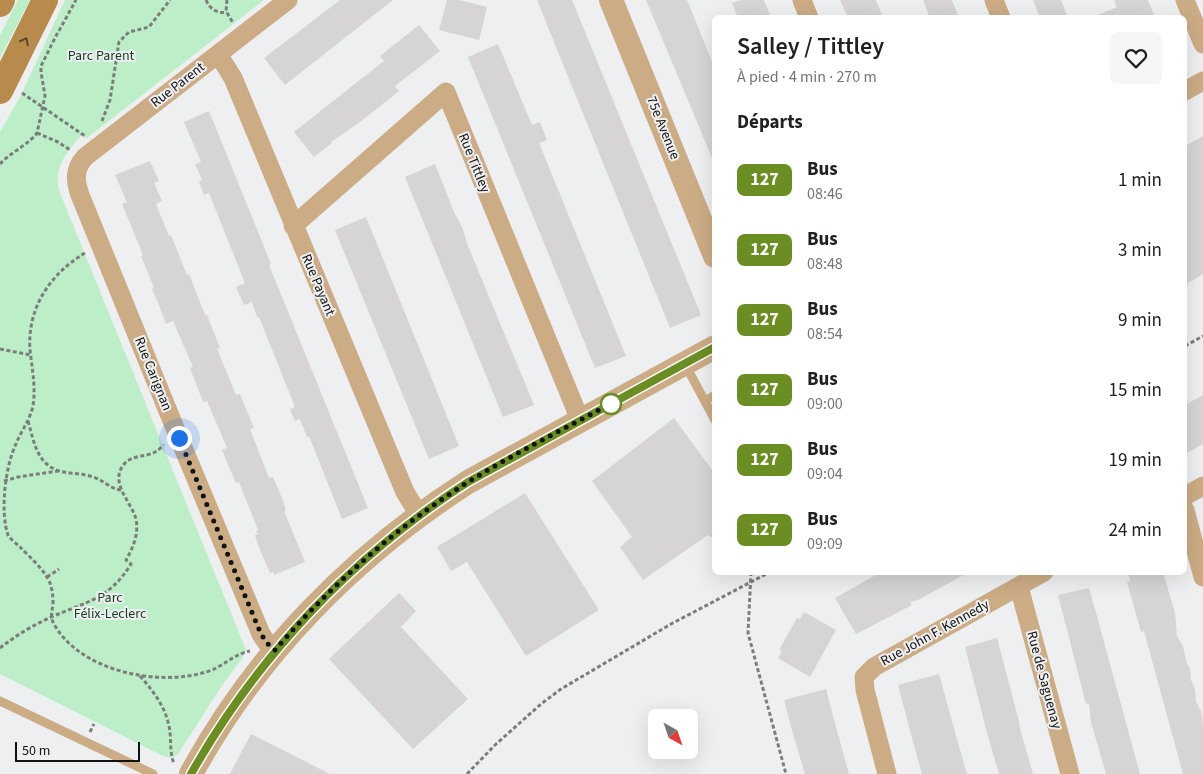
<!DOCTYPE html>
<html lang="fr">
<head>
<meta charset="utf-8">
<style>
  body { margin:0; font-family:"Source Sans 3",sans-serif; background:#f6f6f6; color:#202124; height:100vh; display:flex; flex-direction:column; font-size:19px; white-space:nowrap }
  * { box-sizing:border-box; margin:0 }
  p { font-size:16px; color:#757577 }
  .icon { flex:none; width:28px; height:28px; fill:none; stroke:currentColor; stroke-width:2; stroke-linecap:round; stroke-linejoin:round }
  .map { position:relative; flex:1; overflow:hidden }
  .panel { position:absolute; left:712px; top:15px; width:475px; height:560px; display:flex; flex-direction:column; background:#fff; border-radius:8px; box-shadow:0 5px 20px #0002 }
  .panel>* { flex:none }
  .badge { padding:0 10px; border-radius:8px; font-size:18px; line-height:32px }
  .needle { width:32px; rotate:140deg }
  .controls { position:absolute; left:648px; top:709px; display:grid; gap:10px }
  .controls a { display:grid; place-items:center; width:50px; height:50px; border-radius:8px; background:#fff; box-shadow:0 5px 20px #0002; font-size:25px }
  .scale { position:absolute; left:15px; bottom:12px; width:125px; box-sizing:border-box; padding-left:5px; border:2px solid #111212; border-top:0; font-size:14px; line-height:18px; white-space:nowrap; color:#111212; -webkit-text-stroke:4px #eeeff0; paint-order:stroke }
  .you { position:absolute; width:25px; height:25px; margin:-12px; border:4px solid #fff; border-radius:50%; background:#1a73e8; box-shadow:0 0 0 8px #1a73e833 }
  .map>.badge { position:absolute; translate:-50% -50%; box-shadow:0 0 0 2px #fff }
  h2 { padding:0 25px; font-size:19px; line-height:45px }
  .round { display:grid; place-items:center; flex:none; width:52px; height:52px; border-radius:8px; background:#f6f6f6 }
  .head { display:flex; align-items:center; justify-content:space-between; height:85px; padding:0 25px }
  h1 { font-size:24px; font-weight:600; line-height:38px }
  ul { padding:0; list-style:none }
  li { display:flex; align-items:center; gap:15px; height:70px; padding:0 25px }
  li div { flex:1 }
  li b { display:block; font-size:19px }
  li em { font-style:normal }
  li .badge { min-width:55px; font-weight:700; text-align:center }
  .map>svg:first-child { display:block }
  .green { fill:#bcefc7 }
  .building { fill:#d6d4d5 }
  .lines { fill:none; stroke-linecap:round; stroke-linejoin:round }
  .path { stroke:#7c7d7d; stroke-width:3; stroke-dasharray:4 2.5; stroke-linecap:butt }
  .service { stroke:#cbac85; stroke-width:9 }
  .minor { stroke:#cbac85; stroke-width:19 }
  .tertiary { stroke:#cbac85; stroke-width:24 }
  .secondary { stroke:#b88b4d; stroke-width:26 }
  .oneway { stroke:#5c482d }
  .line-casing { stroke:#fff; stroke-width:11 }
  .line { stroke:#6b8e23; stroke-width:8 }
  .walk { stroke:#111212; stroke-width:5; stroke-dasharray:0 9 }
  .stop-dot { fill:#fff; stroke:#6b8e23; stroke-width:2.5 }
  .labels { text-anchor:middle; dominant-baseline:central; stroke-width:4; stroke-linejoin:round; paint-order:stroke }
  .park-label { font-size:14px; fill:#143d21; stroke:#eeeff0 }
  .street-label { font-size:14px; fill:#111212; stroke:#eeeff0 }
</style>
</head>
<body>
<div class="map">
<svg width="1203" height="774" viewBox="0 0 1203 774">
  <rect width="100%" height="100%" fill="#eeeff0"/>
  <path class="green" d="M 18,0 L 30,0 L 0,58 L 0,35 Z
    M 65,0 L 264,0 L 87,138 L 81,136 C 66,152 52,170 60,193 L 246,650 L 243,657 L 219,690 L 178,754 L 172,758 L 163,756 L 0,674 L 0,132 L 20,97 Z"/>
  <path class="building" d="M 340,0 L 393,0 L 285,85 L 264,58 Z
    M 447,0 L 459,0 L 487,7 L 479,40 L 439,30 Z
    M 537,0 L 572,0 L 701,315 L 670,328 Z
    M 646,0 L 687,0 L 715,69 L 715,165 Z
    M 741,0 L 764,0 L 771,18 L 738,18 L 732,3 Z
    M 840,0 L 876,0 L 883,18 L 848,18 Z
    M 923,0 L 952,0 L 959,18 L 930,18 Z
    M 1033,0 L 1061,0 L 1068,18 L 1040,18 Z
    M 1114,0 L 1148,0 L 1155,18 L 1091,18 L 1117,7 Z
    M 419,25 L 440,51 L 395,86 L 399,91 L 360,122 L 331,142 L 332,143 L 314,157 L 294,132 L 384,61 L 380,56 Z
    M 498,44 L 532,125 L 540,122 L 547,140 L 539,143 L 626,356 L 595,368 L 468,57 Z
    M 209,111 L 271,264 L 269,265 L 368,508 L 342,519 L 309,436 L 307,437 L 300,419 L 295,421 L 290,409 L 295,407 L 259,317 L 257,317 L 252,302 L 244,305 L 236,287 L 245,283 L 209,193 L 204,195 L 199,182 L 202,180 L 195,164 L 201,162 L 184,122 Z
    M 1203,136 L 1203,274 L 1185,285 L 1185,146 Z
    M 150,161 L 159,181 L 154,183 L 162,201 L 156,204 L 169,236 L 171,235 L 187,275 L 189,274 L 205,315 L 207,315 L 220,348 L 217,349 L 236,395 L 240,394 L 254,428 L 250,429 L 269,478 L 273,477 L 280,493 L 286,510 L 284,511 L 305,562 L 274,575 L 273,572 L 270,573 L 258,545 L 255,535 L 258,534 L 256,531 L 258,530 L 239,482 L 236,483 L 229,467 L 222,450 L 227,448 L 207,401 L 203,402 L 190,368 L 193,367 L 173,321 L 166,324 L 159,305 L 152,289 L 154,288 L 141,256 L 143,255 L 122,204 L 127,202 L 115,175 Z
    M 435,164 L 454,212 L 462,227 L 468,246 L 534,405 L 503,417 L 405,177 Z
    M 366,217 L 459,446 L 429,459 L 335,230 Z
    M 1203,395 L 1203,444 L 1185,454 L 1185,405 Z
    M 674,418 L 715,474 L 715,539 L 708,535 L 643,580 L 620,547 L 632,537 L 592,481 Z
    M 525,493 L 599,610 L 526,656 L 467,562 L 451,571 L 437,547 Z
    M 881,572 L 969,572 L 918,600 L 910,602 L 912,605 L 856,634 L 835,598 Z
    M 1128,572 L 1163,572 L 1175,613 L 1177,636 L 1183,646 L 1186,661 L 1190,669 L 1191,680 L 1195,689 L 1196,701 L 1201,711 L 1203,726 L 1203,774 L 1183,774 L 1144,631 L 1141,632 L 1127,582 L 1130,581 Z
    M 1089,588 L 1095,609 L 1140,774 L 1106,774 L 1091,722 L 1089,703 L 1086,704 L 1058,595 Z
    M 399,593 L 416,611 L 401,627 L 468,699 L 413,749 L 329,659 Z
    M 804,612 L 836,630 L 810,677 L 778,658 L 782,651 L 779,650 L 797,618 L 800,619 Z
    M 997,638 L 1020,725 L 1019,725 L 1033,774 L 999,774 L 987,733 L 965,647 Z
    M 939,674 L 955,732 L 967,774 L 922,774 L 915,749 L 898,685 Z
    M 826,689 L 836,727 L 849,774 L 805,774 L 793,734 L 784,700 Z
    M 251,734 L 330,774 L 230,774 Z"/>
  <g class="lines">
    <path class="path" d="M 206,0 C 210,9 217,14 227,12
      M 227,0 L 226,11 L 233,23
      M 22,93 L 85,136
      M 102,121 L 110,100 L 119,42 L 129,32 L 149,27 L 170,0
      M 37,133 L 58,142 L 70,150
      M 0,164 C 11,152 28,145 37,133 L 45,96 L 41,72 L 41,66 L 55,38 L 76,0
      M 85,253 C 50,274 27,308 30,350 C 32,369 36,386 33,406 C 30,420 21,431 16,444 C 5,467 0,512 8,535 C 11,540 17,544 21,548 C 30,557 46,572 50,583 C 52,589 53,595 53,602 C 53,610 49,616 54,624 C 80,671 157,687 206,672 C 222,668 233,654 250,651
      M 1185,346 L 1203,336
      M 0,349 L 31,355
      M 28,421 C 34,441 36,463 59,471 C 70,474 82,473 93,477 C 104,480 110,489 121,490
      M 4,481 L 18,477 L 58,471
      M 751,572 L 748,633 L 786,774
      M 47,577 L 59,569
      M 0,648 C 15,636 32,626 49,618 C 85,602 109,600 131,564 L 126,560 C 133,548 139,534 136,519 C 131,501 107,481 126,462 C 134,455 146,457 155,452 C 158,451 161,447 164,445
      M 140,676 C 155,693 167,709 170,732 C 171,743 170,753 174,764
      M 90,732 L 94,724
      M 467,774 L 495,745 L 541,704 L 561,689 L 671,624 L 770,572"/>
    <path class="service" d="M 685,364 L 715,420
      M 705,401 L 715,395
      M 0,701 L 153,774"/>
    <path class="minor" d="M 802,0 L 809,18
      M 994,0 L 1001,18
      M 1185,0 L 1203,44
      M 218,54 L 233,78 L 405,492 L 419,515
      M 1185,91 L 1203,81
      M 293,226 L 446,92 L 580,420
      M 1185,496 L 1203,486
      M 1185,510 L 1203,577
      M 1019,587 L 1070,774
      M 275,650 L 267,643 L 261,634 L 179,438 L 80,195 C 75,181 74,169 85,157 L 288,0
      M 887,774 L 865,690 L 864,677 L 874,667 L 1044,572"/>
    <path class="tertiary" d="M 611,0 L 715,256
      M 191,774 C 256,654 354,555 468,482 L 715,347"/>
    <path class="secondary" d="M 0,4 L 2,0
      M 0,91 L 45,0"/>
  </g>
  <defs><path id="oneway-chevron" d="M-2-3.5L2.5 0L-2 3.5" fill="none" stroke-width="1.6" stroke-linecap="round" stroke-linejoin="round" transform="scale(1.25)"/></defs>
  <use class="oneway" href="#oneway-chevron" transform="translate(25 41) rotate(-63)"/>
  <g class="lines">
    <defs>
      <path id="line" d="M 191,774 C 258,655 353,556 468,482 L 715,347"/>
    </defs>
    <use href="#line" class="line-casing"/>
    <use href="#line" class="line"/>
    <path class="walk" d="M 179,438 L 261,634 L 267,643 L 275,650 C 321,597 373,548 431,507 C 489,465 555,434 618,400 L 611,404"/>
  </g>
  <circle class="stop-dot" cx="611" cy="404" r="10"/>
  <g class="labels">
    <g class="park-label">
      <text x="101" y="56">Parc Parent</text>
      <text x="110" y="598">Parc<tspan x="110" dy="16">Félix-Leclerc</tspan></text>
    </g>
    <g class="street-label">
      <text transform="translate(178 85) rotate(-38)">Rue Parent</text>
      <text transform="translate(663 128) rotate(68)">75e Avenue</text>
      <text transform="translate(474 163) rotate(68)">Rue Tittley</text>
      <text transform="translate(318 285) rotate(67)">Rue Payant</text>
      <text transform="translate(153 374) rotate(68)">Rue Carignan</text>
      <text transform="translate(935 633) rotate(-29)">Rue John F. Kennedy</text>
      <text transform="translate(1044 680) rotate(75)">Rue de Saguenay</text>
    </g>
  </g>
</svg>
<div class="controls">
<a><svg class="needle" viewBox="-14 -14 28 28"><path d="M0-13l5 13h-10z" fill="#e53935"/><path d="M0 13l5-13h-10z" fill="#757577"/></svg></a>
</div>
<div class="scale">50 m</div>
<div class="you" style="left:179px;top:438px"></div>
<section class="panel">
<div class="head"><div><h1>Salley / Tittley</h1><p>À pied · 4 min · 270 m</p></div><a class="round"><svg class="icon" aria-label="heart" viewBox="0 0 24 24"><path d="M12 20l-8-8c-3-5 5-10 8-4 3-6 11-1 8 4z"/></svg></a></div>
<h2>Départs</h2>
<ul>
<li><span class="badge" style="background:#6b8e23;color:#fff">127</span><div><b>Bus</b><p>08:46</p></div><em>1 min</em></li>
<li><span class="badge" style="background:#6b8e23;color:#fff">127</span><div><b>Bus</b><p>08:48</p></div><em>3 min</em></li>
<li><span class="badge" style="background:#6b8e23;color:#fff">127</span><div><b>Bus</b><p>08:54</p></div><em>9 min</em></li>
<li><span class="badge" style="background:#6b8e23;color:#fff">127</span><div><b>Bus</b><p>09:00</p></div><em>15 min</em></li>
<li><span class="badge" style="background:#6b8e23;color:#fff">127</span><div><b>Bus</b><p>09:04</p></div><em>19 min</em></li>
<li><span class="badge" style="background:#6b8e23;color:#fff">127</span><div><b>Bus</b><p>09:09</p></div><em>24 min</em></li>
</ul>
</section>
</div>
</body>
</html>
